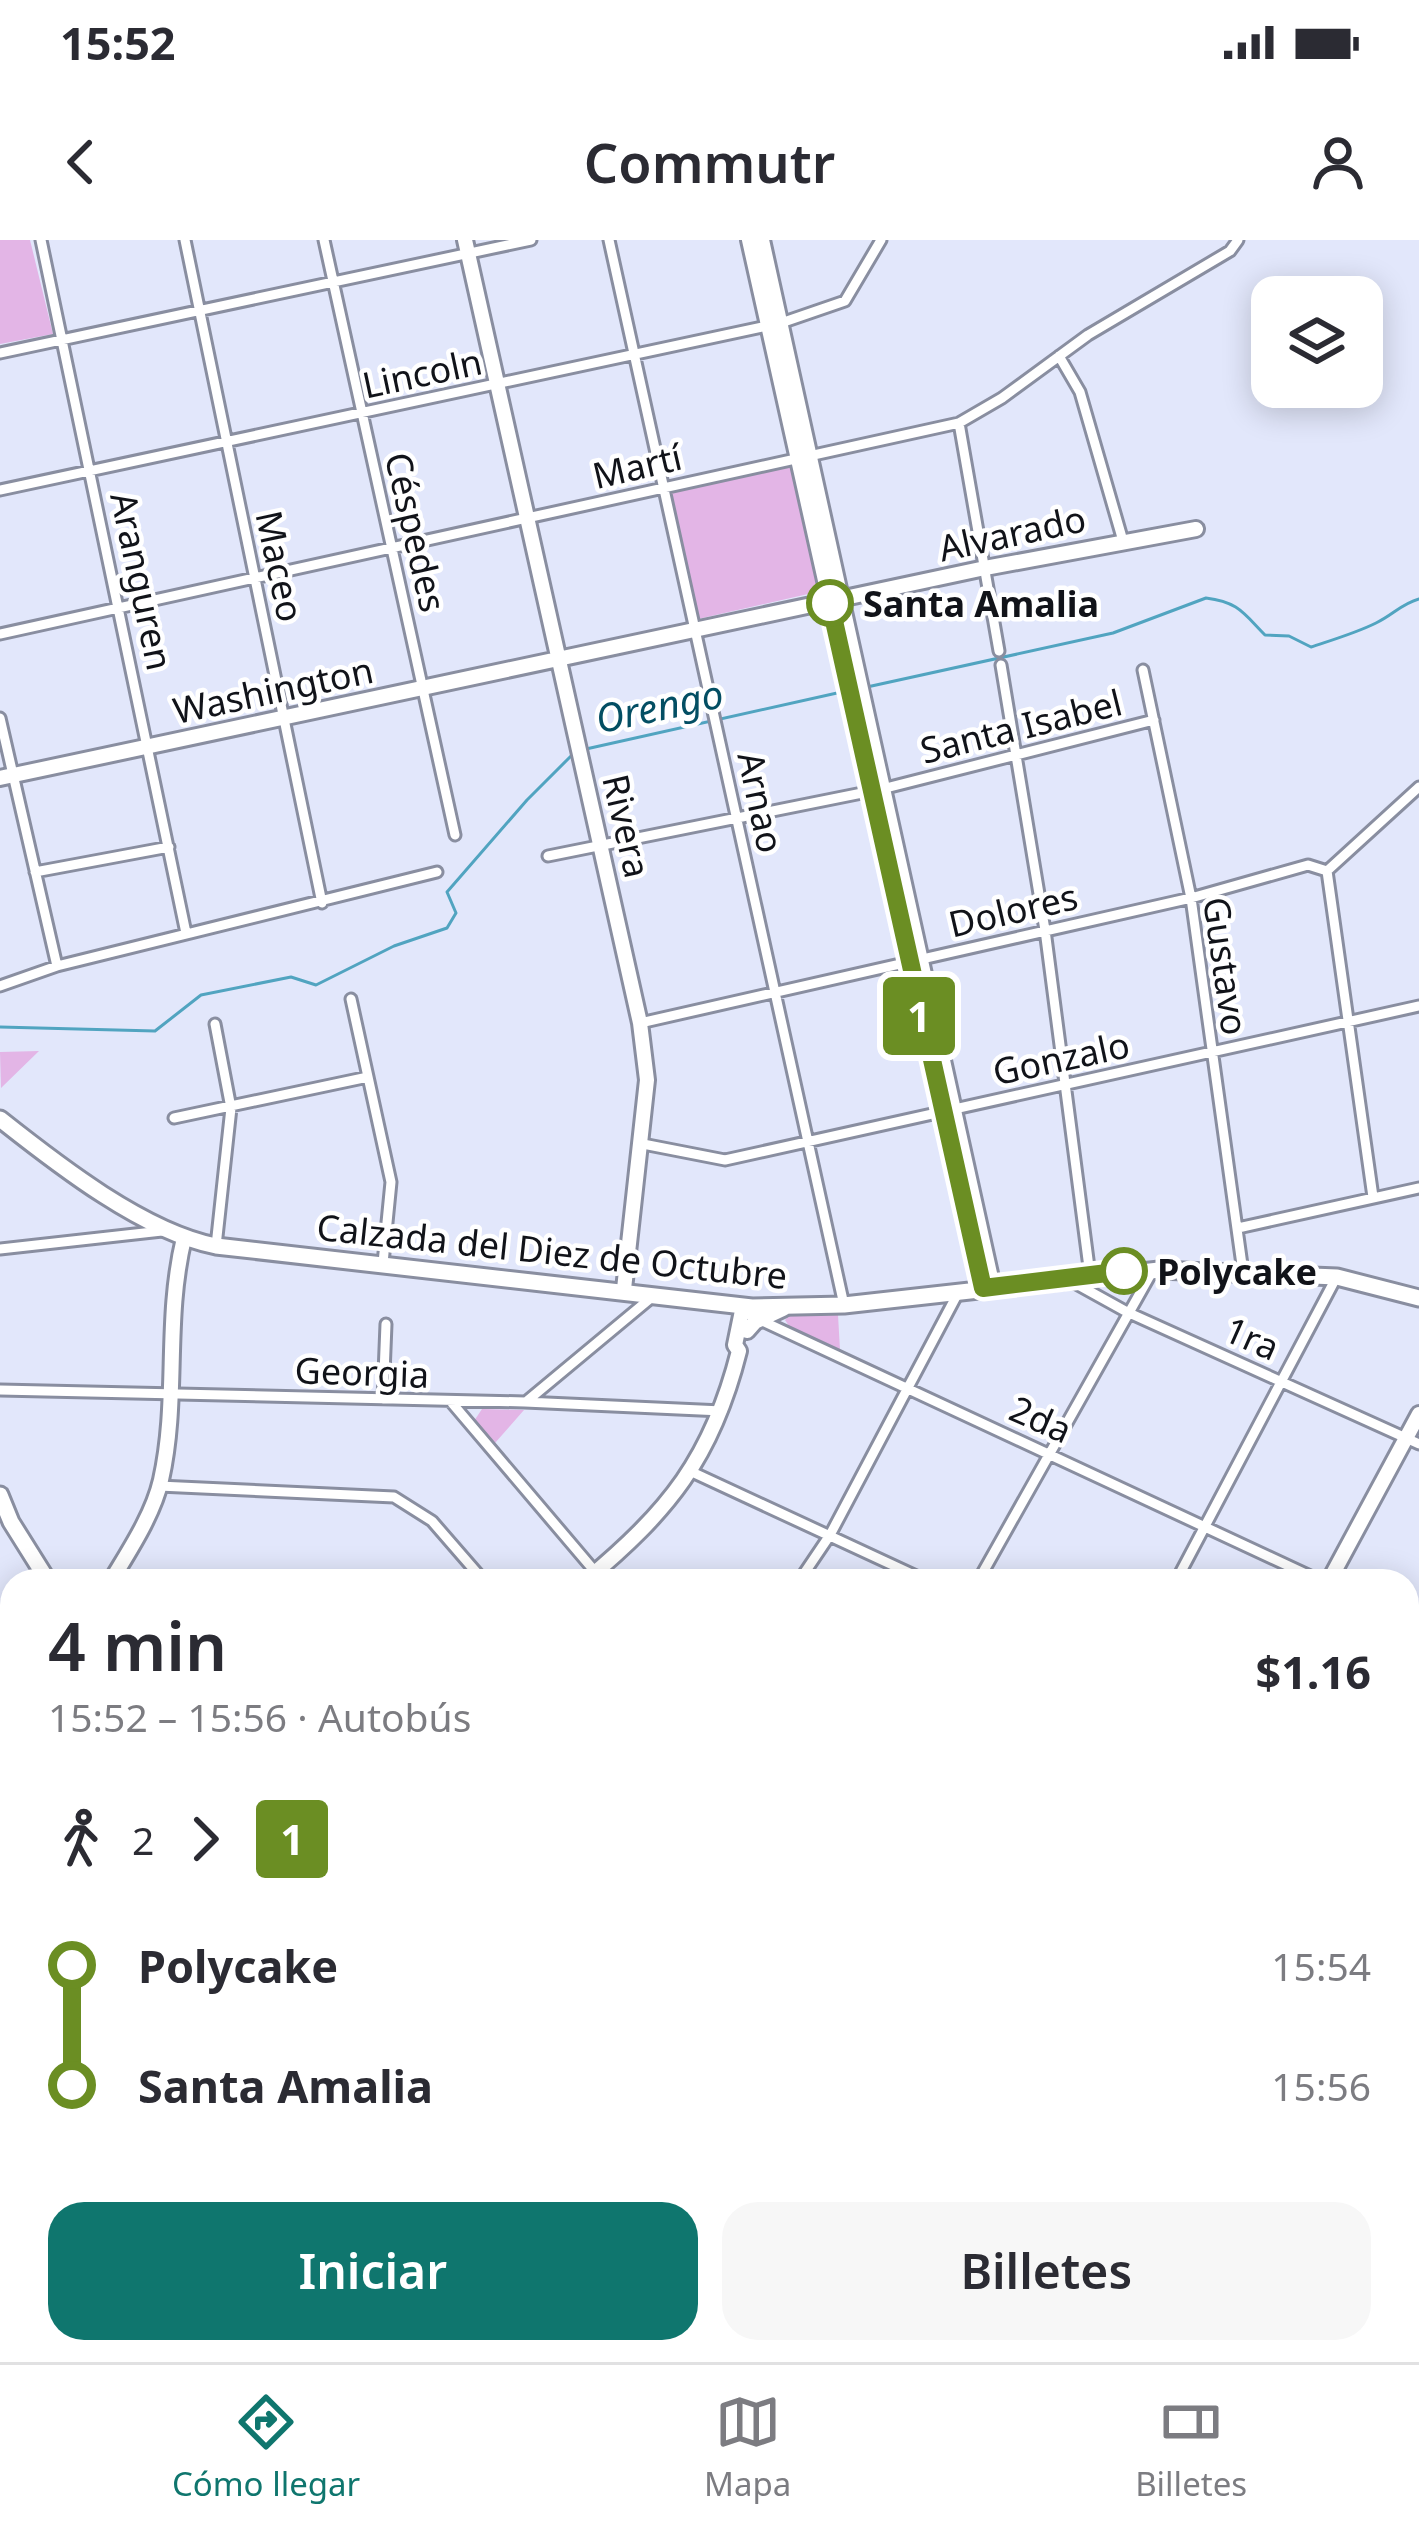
<!DOCTYPE html>
<html lang="es">
<head>
<meta charset="utf-8">
<style>
  body { margin:0; font-family:"Noto Sans",sans-serif; background:#f7f7f7; color:#2b2b33; height:100vh; display:flex; flex-direction:column; font-size:45px; white-space:nowrap }
  * { box-sizing:border-box; margin:0 }
  p { font-size:39px; color:#7c7c81 }
  .icon { flex:none; width:66px; height:66px; fill:none; stroke:currentColor; stroke-width:2; stroke-linecap:round; stroke-linejoin:round }
  .map { position:relative; flex:1; overflow:hidden }
  .sheet { position:absolute; left:0px; top:1329px; width:1419px; height:795px; display:flex; flex-direction:column; background:#fff; border-radius:36px 36px 0 0; box-shadow:0 6px 30px #0003 }
  .sheet>* { flex:none }
  .badge { padding:0 24px; border-radius:9px; font-size:42px; line-height:78px }
  .controls { position:absolute; left:1251px; top:36px; display:grid; gap:24px }
  .controls a { display:grid; place-items:center; width:132px; height:132px; border-radius:24px; background:#fff; box-shadow:0 6px 30px #0003; font-size:60px }
  .map>.badge { position:absolute; translate:-50% -50%; box-shadow:0 0 0 6px #fff }
  .legs { display:flex; align-items:center; gap:18px; height:132px; padding:0 48px; font-size:39px }
  .legs p { margin-inline-start:auto }
  .headline { display:flex; align-items:center; justify-content:space-between; height:204px; padding:0 48px }
  h1 { font-size:66px; font-weight:600; line-height:90px }
  .button { display:flex; gap:24px; margin-top:auto; padding:24px 48px }
  .button a { flex:1; height:138px; border-radius:36px; background:#0f766e; color:#fff; font-size:48px; font-weight:600; line-height:138px; text-align:center }
  .button a+a { background:#f7f7f7; color:#2b2b33 }
  ul { padding:0 48px; list-style:none }
  li { display:flex; align-items:center; gap:42px; height:120px; font-size:45px }
  li i { display:grid; place-items:center; width:18px; height:100%; margin:0 15px; background:currentColor }
  li i::after { content:''; width:30px; height:30px; margin:-15px; border:9px solid; border-radius:50%; background:#fff }
  li p { margin-inline-start:auto }
  li:first-child i { background:linear-gradient(#0000 50%,currentColor 0) }
  li:last-child i { background:linear-gradient(currentColor 50%,#0000 0) }
  .status { display:flex; justify-content:space-between; align-items:center; height:84px; padding:0 60px; background:#fff; direction:ltr }
  .status svg { height:33px; fill:currentColor }
  header { display:flex; justify-content:space-between; align-items:center; height:156px; padding:0 48px; background:#fff; font-size:54px; font-weight:600 }
  .tab-bar { display:flex; justify-content:space-around; align-items:center; height:168px; border-top:3px solid #e1e1e2; background:#fff; font-size:33px; color:#7c7c81 }
  .tab-bar a { display:grid; justify-items:center; gap:6px }
  .tab-bar .current { color:#0f766e }
  .map>svg:first-child { display:block }
  .green { fill:#e3b5e6 }
  .lines { fill:none; stroke-linecap:round; stroke-linejoin:round }
  .stream { stroke:#51a4c0; stroke-width:3 }
  .street-casing { stroke:#898ea0; stroke-width:15 }
  .secondary-casing { stroke:#898ea0; stroke-width:20 }
  .primary-casing { stroke:#898ea0; stroke-width:21 }
  .street { stroke:#fff; stroke-width:9 }
  .secondary { stroke:#fff; stroke-width:14 }
  .primary { stroke:#fff; stroke-width:15 }
  .rail-casing { stroke:#464953; stroke-width:8 }
  .rail { stroke:#fff; stroke-width:3; stroke-dasharray:9; stroke-linecap:butt }
  .line-1-casing { stroke:#fff; stroke-width:27 }
  .line-1 { stroke:#6b8e23; stroke-width:18 }
  .stop-1-dot { fill:#fff; stroke:#6b8e23; stroke-width:6 }
  .labels { text-anchor:middle; dominant-baseline:central; stroke-width:9; stroke-linejoin:round; paint-order:stroke }
  .street-label { font-size:36px; fill:#111319; stroke:#fff }
  .stop-label { font-size:36px; font-weight:bold; fill:#111319; stroke:#fff; text-anchor:start }
  .water-label { font-size:39px; font-style:italic; fill:#034e63; stroke:#fff }
</style>
</head>
<body>
<div class="status"><b>15:52</b><svg viewBox="0 0 49 12"><path d="M0 12V9h3v3zM5 12V6h3v6zM10 12V3h3v9zM15 12V0h3v12zM26 1h20v11H26zM47 4h2v5h-2z"/></svg></div>
<header><svg class="icon" aria-label="back" viewBox="0 0 24 24"><path d="M15 5l-7 7 7 7"/></svg>Commutr<svg class="icon" aria-label="person" viewBox="0 0 24 24"><circle cx="12" cy="8" r="4"/><path d="M4 21q1-7 8-7t8 7"/></svg></header>
<div class="map">
<svg width="1419" height="2122" viewBox="0 0 1419 2122">
  <rect width="100%" height="100%" fill="#e2e7fb"/>
  <path class="green" d="M 0,0 L 30,0 L 53,94 L 0,104 Z
    M 784,224 L 795,231 L 820,343 L 817,352 L 698,379 L 693,374 L 667,255 L 675,248 Z
    M 39,811 L 1,848 L 0,812 Z
    M 838,1075 L 840,1110 L 789,1086 L 785,1080 L 789,1076 Z
    M 482,1169 L 524,1170 L 495,1203 L 474,1181 Z
    M 1407,1576 L 1419,1582 L 1419,1768 L 1407,1797 Z
    M 1419,1912 L 1419,2006 L 1407,1991 L 1407,1925 Z
    M 12,1975 L 12,2112 L 293,2112 L 299,2122 L 0,2122 L 0,1985 Z
    M 1419,2048 L 1419,2122 L 1311,2122 L 1290,2112 L 1407,2112 L 1407,2053 Z
    M 1092,2112 L 1192,2112 L 1182,2122 L 1108,2122 Z"/>
  <g class="lines">
    <path class="stream" d="M 867,447 L 1113,393 L 1206,358 C 1239,362 1244,374 1265,395 L 1289,396 L 1311,407 C 1332,400 1356,393 1376,383 C 1393,375 1401,364 1419,359
      M 586,509 L 846,451
      M 0,787 L 155,791 L 201,755 L 291,737 L 316,745 L 394,706 L 447,688 L 456,673 L 447,652 L 527,560 L 572,515"/>
    <defs>
      <path id="street" d="M 41,0 L 186,693
        M 185,0 L 322,663
        M 324,0 L 455,595
        M 609,0 C 686,355 764,710 844,1065
        M 0,113 L 531,0
        M 1059,116 L 1080,152 L 1123,301
        M 959,183 L 999,411
        M 0,250 L 781,83 L 845,61 L 881,0
        M 0,394 L 959,183 L 1002,158 L 1088,95 L 1230,11 L 1238,0
        M 1001,425 L 1045,690 L 1090,1035
        M 1143,430 L 1191,658 L 1243,1032
        M 0,478 L 57,726
        M 548,616 L 882,549 L 1154,480
        M 1327,631 L 1373,957
        M 1327,631 L 1419,547
        M 35,632 L 169,607
        M 0,746 L 57,726 L 437,632
        M 351,759 L 391,942 L 383,1023
        M 640,783 L 1191,658 L 1308,625 L 1327,631
        M 215,784 L 231,868 L 216,1006
        M 174,878 L 368,837
        M 643,904 L 725,920 L 1419,766
        M 1238,988 L 1419,948
        M 0,1009 L 162,991
        M 1071,1041 L 1127,1072 L 1419,1204
        M 743,1072 L 1321,1341
        M 0,1150 L 525,1162 L 722,1171
        M 383,1159 L 386,1084
        M 527,1161 L 652,1057
        M 452,1163 L 603,1341
        M 692,1232 L 927,1341
        M 159,1246 L 394,1257 L 432,1281 L 484,1341
        M 799,1341 L 830,1295 L 958,1053
        M 978,1341 L 1153,1030
        M 1176,1341 L 1336,1038
        M 1407,1381 L 1419,1386
        M 0,1480 L 12,1489
        M 1411,1565 L 1419,1549
        M 0,1695 L 12,1685
        M 0,1955 L 12,1946
        M 886,2112 L 894,2122
        M 472,2122 L 484,2112
        M 642,2122 L 654,2112
        M 1023,2122 L 1036,2112"/>
      <path id="secondary" d="M 465,0 L 640,783 L 647,840 L 624,1049
        M 749,0 L 983,1048
        M 762,0 L 993,1047
        M 0,538 L 985,328 L 1196,289
        M 747,1091 L 755,1082 L 783,1069
        M 111,1341 C 129,1311 153,1275 161,1240 C 179,1160 164,1081 184,998
        M 585,1341 C 669,1271 712,1218 739,1111 L 735,1105 L 743,1066
        M 1329,1341 L 1419,1174
        M 0,1452 L 12,1442
        M 0,1615 L 12,1626
        M 0,1815 L 12,1806
        M 418,2112 L 426,2122
        M 816,2122 L 829,2112"/>
      <path id="primary" d="M 0,879 C 58,925 144,992 216,1006 L 752,1067 L 844,1065 L 1159,1030 L 1337,1037 L 1419,1058
        M 0,1255 L 11,1282 L 48,1341
        M 1067,2112 L 1081,2122"/>
    </defs>
    <use href="#street" class="street-casing"/>
    <use href="#secondary" class="secondary-casing"/>
    <use href="#primary" class="primary-casing"/>
    <use href="#street" class="street"/>
    <use href="#secondary" class="secondary"/>
    <use href="#primary" class="primary"/>
    <defs>
      <path id="rail" d="M 1407,1813 L 1419,1786
        M 1191,2122 L 1200,2112"/>
    </defs>
    <use href="#rail" class="rail-casing"/>
    <use href="#rail" class="rail"/>
  </g>
  <g class="lines">
    <defs>
      <path id="line-1" d="M 830,363 L 983,1048 L 1124,1031"/>
    </defs>
    <use href="#line-1" class="line-1-casing"/>
    <use href="#line-1" class="line-1"/>
  </g>
  <g class="stop-1-dot">
    <circle cx="830" cy="363" r="21"/>
    <circle cx="1124" cy="1031" r="21"/>
  </g>
  <g class="labels">
    <g class="street-label">
      <text transform="translate(422 133) rotate(-12)">Lincoln</text>
      <text transform="translate(637 226) rotate(-13)">Martí</text>
      <text transform="translate(416 292) rotate(77)">Céspedes</text>
      <text transform="translate(1012 293) rotate(-12)">Alvarado</text>
      <text transform="translate(280 326) rotate(78)">Maceo</text>
      <text transform="translate(142 341) rotate(78)">Aranguren</text>
      <text transform="translate(273 450) rotate(-12)">Washington</text>
      <text transform="translate(1021 486) rotate(-14)">Santa Isabel</text>
      <text transform="translate(761 562) rotate(78)">Arnao</text>
      <text transform="translate(627 586) rotate(77)">Rivera</text>
      <text transform="translate(1013 670) rotate(-13)">Dolores</text>
      <text transform="translate(1226 726) rotate(82)">Gustavo</text>
      <text transform="translate(1061 818) rotate(-12)">Gonzalo</text>
      <text transform="translate(552 1011) rotate(6)">Calzada del Diez de Octubre</text>
      <text transform="translate(1252 1098) rotate(24)">1ra</text>
      <text transform="translate(362 1132) rotate(2)">Georgia</text>
      <text transform="translate(1041 1179) rotate(24)">2da</text>
    </g>
    <g class="stop-label">
      <text x="863" y="363">Santa Amalia</text>
      <text x="1157" y="1031">Polycake</text>
    </g>
    <g class="water-label">
      <text transform="translate(659 465) rotate(-12)">Orengo</text>
    </g>
  </g>
</svg>
<div class="controls">
<a><svg class="icon" aria-label="layers" viewBox="0 0 24 24"><path d="M12 4l9 5-9 5-9-5zM3 14l9 5 9-5"/></svg></a>
</div>
<b class="badge" style="left:919px;top:776px;background:#6b8e23;color:#fff">1</b>
<section class="sheet">
<div class="headline"><div><h1>4 min</h1><p>15:52 – 15:56 · Autobús</p></div><b>$1.16</b></div>
<div class="legs"><svg class="icon" aria-label="walk" viewBox="0 0 24 24"><circle cx="13" cy="4" r="2"/><path d="M13 8l-2 6 4 7M11 14l-3 7M7 12l3-4h3l4 4"/></svg>2<svg class="icon" aria-label="forward" viewBox="0 0 24 24"><path d="M9 5l7 7-7 7"/></svg><b class="badge" style="background:#6b8e23;color:#fff">1</b></div>
<ul>
<li><i style="color:#6b8e23"></i><b>Polycake</b><p>15:54</p></li>
<li><i style="color:#6b8e23"></i><b>Santa Amalia</b><p>15:56</p></li>
</ul>
<div class="button"><a>Iniciar</a><a>Billetes</a></div>
</section>
</div>
<nav class="tab-bar">
<a class="current"><svg class="icon" aria-label="directions" viewBox="0 0 24 24"><path d="M12 3l9 9-9 9-9-9zM9 14v-3h6M13 9l2 2-2 2"/></svg>Cómo llegar</a>
<a><svg class="icon" aria-label="map" viewBox="0 0 24 24"><path d="M3 6l6-2 6 2 6-2v14l-6 2-6-2-6 2zM9 4v14M15 6v14"/></svg>Mapa</a>
<a><svg class="icon" aria-label="tickets" viewBox="0 0 24 24"><path d="M3 7h18v10H3zM15 7v10"/></svg>Billetes</a>
</nav>
</body>
</html>
